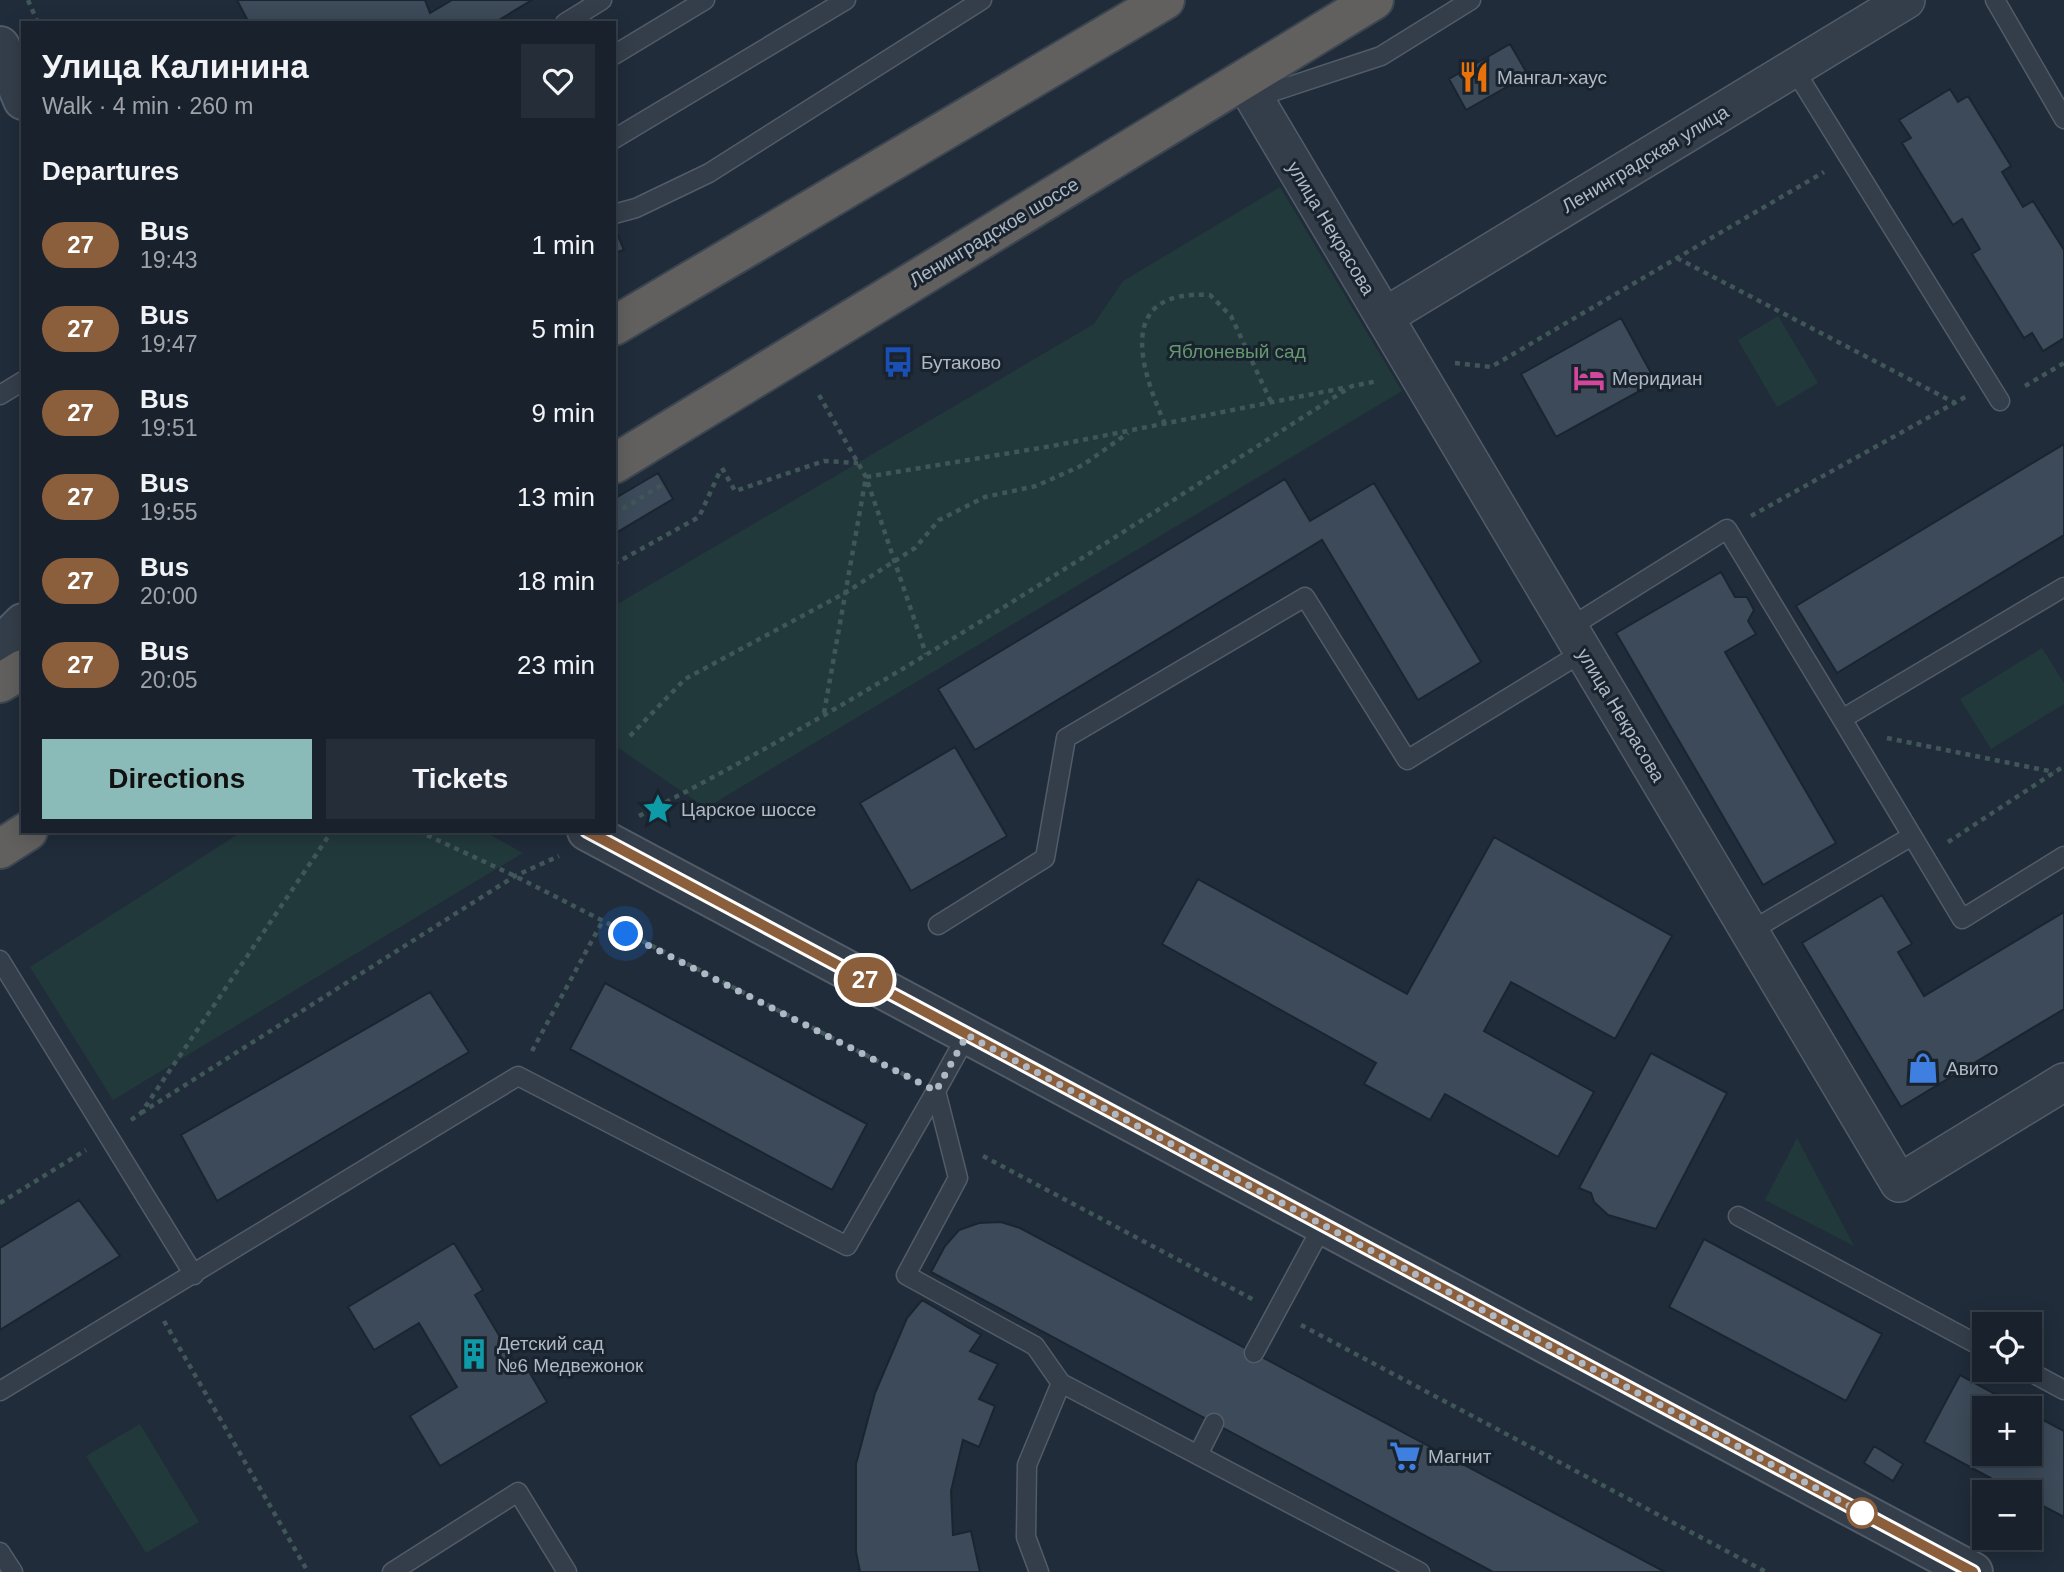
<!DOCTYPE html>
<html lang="en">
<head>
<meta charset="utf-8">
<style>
  body { margin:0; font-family:Arial,sans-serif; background:#252e38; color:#f1f3f6; height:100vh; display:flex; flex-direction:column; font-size:26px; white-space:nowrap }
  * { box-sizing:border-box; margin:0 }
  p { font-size:23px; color:#9fa3a9 }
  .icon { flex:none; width:38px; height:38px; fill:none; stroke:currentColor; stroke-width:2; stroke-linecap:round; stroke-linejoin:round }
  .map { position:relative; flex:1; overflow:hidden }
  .side { position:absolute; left:21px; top:21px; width:595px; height:812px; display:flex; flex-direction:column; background:#18212c; border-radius:0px; box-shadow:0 4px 18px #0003,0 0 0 2px #363e48 }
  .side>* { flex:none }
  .badge { padding:0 14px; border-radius:23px; font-size:24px; line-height:46px }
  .controls { position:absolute; left:1972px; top:1312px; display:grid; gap:14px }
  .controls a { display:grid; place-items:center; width:70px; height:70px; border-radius:0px; background:#18212c; box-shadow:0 4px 18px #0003,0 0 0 2px #363e48; font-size:35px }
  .you { position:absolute; width:35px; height:35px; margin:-18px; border:5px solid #fff; border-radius:50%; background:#1a73e8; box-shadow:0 0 0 10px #1a73e833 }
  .map>.badge { position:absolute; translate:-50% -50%; box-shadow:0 0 0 4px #fff }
  h2 { padding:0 21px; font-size:26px; line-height:63px }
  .round { display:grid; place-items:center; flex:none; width:74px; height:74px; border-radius:0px; background:#252e38 }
  .overview { display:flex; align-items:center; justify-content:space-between; height:119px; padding:0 21px }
  h1 { font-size:33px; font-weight:800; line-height:52px }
  .button { display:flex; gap:14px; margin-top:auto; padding:14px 21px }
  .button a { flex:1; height:80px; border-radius:0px; background:#8bbbb9; color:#111; font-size:28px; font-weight:800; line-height:80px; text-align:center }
  .button a+a { background:#252e38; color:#f1f3f6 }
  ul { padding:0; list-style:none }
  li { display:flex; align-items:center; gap:21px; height:84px; padding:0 21px }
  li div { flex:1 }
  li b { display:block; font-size:26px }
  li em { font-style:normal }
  li .badge { min-width:77px; font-weight:700; text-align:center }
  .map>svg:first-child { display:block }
  .green { fill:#22393b }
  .building { fill:#3c4a59; stroke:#1b2530; stroke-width:2 }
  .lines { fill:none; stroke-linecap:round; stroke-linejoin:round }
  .service-casing { stroke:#525c68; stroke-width:21 }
  .minor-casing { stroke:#525c68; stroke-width:40 }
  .tertiary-casing { stroke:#525c68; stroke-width:42 }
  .trunk-casing { stroke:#3c4651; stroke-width:42 }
  .path { stroke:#405658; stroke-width:4.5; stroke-dasharray:5 5; stroke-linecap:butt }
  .service { stroke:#343e4a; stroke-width:18 }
  .minor { stroke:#343e4a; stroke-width:37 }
  .tertiary { stroke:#343e4a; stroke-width:38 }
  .trunk { stroke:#61605e; stroke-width:38 }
  .line-casing { stroke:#fff; stroke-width:16 }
  .line { stroke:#8b5e3c; stroke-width:10 }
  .walk { stroke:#afb9c6; stroke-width:7; stroke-dasharray:0 12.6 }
  .stop-dot { fill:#fff; stroke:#8b5e3c; stroke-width:3.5 }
  .labels { text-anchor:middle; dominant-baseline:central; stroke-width:6; stroke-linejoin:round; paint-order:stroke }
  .poi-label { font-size:19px; fill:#afb9c6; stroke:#19232e; text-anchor:start }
  .street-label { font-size:19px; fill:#afb9c6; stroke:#19232e }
  .park-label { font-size:19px; fill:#65986f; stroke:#19232e }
</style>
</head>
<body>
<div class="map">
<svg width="2064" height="1572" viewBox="0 0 2064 1572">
  <rect width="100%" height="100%" fill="#202c3a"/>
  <path class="green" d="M 1280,187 L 1402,391 L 706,808 L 614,745 L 614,606 L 1094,324 L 1123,281 Z
    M 1778,316 L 1818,383 L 1777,407 L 1738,340 Z
    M 2042,648 L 2064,683 L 2064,704 L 1991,749 L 1960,699 Z
    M 243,831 L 483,831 L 523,853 L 113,1100 L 30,967 Z
    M 1797,1138 L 1854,1246 L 1765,1200 Z
    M 140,1424 L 199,1522 L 146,1553 L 86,1456 Z"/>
  <path class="building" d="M 237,0 L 425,0 L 430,13 L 452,0 L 532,0 L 494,23 L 249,23 Z
    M 1510,44 L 1528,75 L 1466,110 L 1449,79 Z
    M 1950,89 L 1958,102 L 1968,96 L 2011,166 L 2002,172 L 2023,207 L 2033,201 L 2064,250 L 2064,338 L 2043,351 L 2032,333 L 2024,338 L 1972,254 L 1980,249 L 1962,219 L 1953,225 L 1902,143 L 1911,138 L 1899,120 Z
    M 614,226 L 624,250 L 614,253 Z
    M 1621,318 L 1656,382 L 1556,437 L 1521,374 Z
    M 2064,444 L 2064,535 L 1837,673 L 1796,606 Z
    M 658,473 L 673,499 L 614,534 L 614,499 Z
    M 1285,479 L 1310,521 L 1374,483 L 1481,662 L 1418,700 L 1322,540 L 975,750 L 938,689 Z
    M 1721,572 L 1735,597 L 1747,597 L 1754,610 L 1748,621 L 1756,634 L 1725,652 L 1836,843 L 1763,885 L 1616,633 Z
    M 955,747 L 1007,836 L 911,891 L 860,803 Z
    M 1494,837 L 1672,936 L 1615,1039 L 1511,982 L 1484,1031 L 1594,1092 L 1558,1157 L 1445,1094 L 1430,1120 L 1364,1084 L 1376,1063 L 1162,944 L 1198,879 L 1407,994 Z
    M 1882,895 L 1912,944 L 1898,952 L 1924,996 L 2064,912 L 2064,1009 L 1901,1107 L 1802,943 Z
    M 605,983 L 867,1124 L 832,1190 L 570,1049 Z
    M 430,992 L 469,1052 L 217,1201 L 181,1135 Z
    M 1651,1053 L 1727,1093 L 1656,1229 L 1608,1215 L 1594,1202 L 1591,1193 L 1579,1188 Z
    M 79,1200 L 120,1256 L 0,1330 L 0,1248 Z
    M 1001,1222 L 1020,1228 L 1665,1572 L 1493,1572 L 931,1272 L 945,1246 L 959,1230 L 979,1223 Z
    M 1704,1239 L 1882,1334 L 1846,1401 L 1669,1307 Z
    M 454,1243 L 483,1290 L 475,1295 L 515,1362 L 521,1358 L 547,1402 L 440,1466 L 410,1416 L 457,1387 L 419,1323 L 374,1350 L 348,1307 Z
    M 922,1300 L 981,1335 L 970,1351 L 998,1364 L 979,1399 L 995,1406 L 979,1447 L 963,1440 L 951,1491 L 953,1535 L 971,1531 L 980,1572 L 860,1572 L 856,1552 L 856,1464 L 875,1393 L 907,1318 Z
    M 1960,1375 L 2023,1409 L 1984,1409 L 1984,1454 L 2030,1454 L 2030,1413 L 2064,1431 L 2064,1517 L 2030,1499 L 2030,1493 L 2018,1493 L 1924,1442 Z
    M 1874,1446 L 1903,1464 L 1893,1481 L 1864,1463 Z"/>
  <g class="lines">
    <defs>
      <path id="service" d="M 1995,0 L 2064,119
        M 565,23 L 602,0
        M 614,55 L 705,0
        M 1794,69 L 2000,401
        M 1254,98 L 1381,56 L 1471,0
        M 614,139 L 846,0
        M 614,214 L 636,208 L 709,173 L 982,0
        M 0,395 L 23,381
        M 2064,587 L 1842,719 L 1962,919 L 2064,856
        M 1569,628 L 1727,529 L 1842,719
        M 938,925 L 1045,858 L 1066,738 L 1305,597 L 1407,760 L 1583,652
        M 1749,932 L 1912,836
        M 0,960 L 194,1275
        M 967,1035 L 936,1091 L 958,1178 L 906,1275 L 1035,1346 L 1061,1383 L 1420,1572
        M 1738,1216 L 1984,1348
        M 1254,1353 L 1323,1225
        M 2027,1370 L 2064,1390
        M 0,1391 L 518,1076 L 847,1246 L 936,1091
        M 1198,1455 L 1214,1423
        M 0,1552 L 13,1572
        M 392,1572 L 518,1492 L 567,1572
        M 1039,1572 L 1026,1537 L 1027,1465 L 1061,1383"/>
      <path id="minor" d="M 1244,81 L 1899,1183 L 2064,1082
        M 1384,317 L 1906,0"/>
      <path id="tertiary" d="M 0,46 L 23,100
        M 0,646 L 23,623
        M 587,831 L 1973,1572"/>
      <path id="trunk" d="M 614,326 L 1165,0
        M 614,464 L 1374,0
        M 0,683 L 23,669
        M 0,849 L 28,831"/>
    </defs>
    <use href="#service" class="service-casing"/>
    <use href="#minor" class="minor-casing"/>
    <use href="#tertiary" class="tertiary-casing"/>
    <use href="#trunk" class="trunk-casing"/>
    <path class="path" d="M 28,0 L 38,23
      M 1677,258 L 1955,403
      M 1455,363 L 1491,367 L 1824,172
      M 2025,386 L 2064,363
      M 819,395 L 866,477 L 926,654
      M 1165,424 C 1139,366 1116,289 1210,295 L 1231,316 L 1271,402
      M 722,468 L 735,491 L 824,461 L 858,463
      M 614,514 L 665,483
      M 1751,516 L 1967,396
      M 614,564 L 699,517 L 721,469
      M 824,713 L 866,477 L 1052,446 L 1348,387
      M 630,736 L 685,679 L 845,593 L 915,548 L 939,520 L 985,497 L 1036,486 L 1083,465 L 1128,433
      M 1887,738 L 2054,772
      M 639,816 C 886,690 1118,534 1352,386 L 1378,381
      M 418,831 L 515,876 L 911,1078
      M 1948,842 L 2064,766
      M 532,1051 L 602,922
      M 141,1113 L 515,876 L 559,856
      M 131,1120 L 141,1113 L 332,831
      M 983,1156 L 1254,1300
      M 0,1203 L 86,1150
      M 164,1321 L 308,1572
      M 1301,1325 L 1766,1572"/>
    <use href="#service" class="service"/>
    <use href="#minor" class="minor"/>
    <use href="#tertiary" class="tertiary"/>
    <use href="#trunk" class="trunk"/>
  </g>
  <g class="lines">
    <defs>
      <path id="line" d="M 587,831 L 1973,1572"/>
    </defs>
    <use href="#line" class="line-casing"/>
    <use href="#line" class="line"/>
    <path class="walk" d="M 626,934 L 936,1091 L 967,1035 L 1874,1519 L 1862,1513"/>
  </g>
  <defs>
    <symbol id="restaurant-bare" viewBox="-9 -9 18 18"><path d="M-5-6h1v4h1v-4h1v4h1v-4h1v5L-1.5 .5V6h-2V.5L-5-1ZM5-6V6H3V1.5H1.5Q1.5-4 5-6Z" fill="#e8710a" stroke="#19232e" stroke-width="2.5" paint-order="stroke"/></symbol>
    <symbol id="bus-bare" viewBox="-9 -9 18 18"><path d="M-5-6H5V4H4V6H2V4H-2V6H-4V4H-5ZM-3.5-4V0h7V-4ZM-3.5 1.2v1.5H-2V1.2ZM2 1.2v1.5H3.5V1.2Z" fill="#1a4fb4" stroke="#19232e" stroke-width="2.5" paint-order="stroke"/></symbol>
    <symbol id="hotel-bare" viewBox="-9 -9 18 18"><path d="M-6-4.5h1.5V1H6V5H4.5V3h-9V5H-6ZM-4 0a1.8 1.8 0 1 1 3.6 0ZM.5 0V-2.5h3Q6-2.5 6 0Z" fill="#d1479c" stroke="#19232e" stroke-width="2.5" paint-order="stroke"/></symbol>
    <symbol id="sight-bare" viewBox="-9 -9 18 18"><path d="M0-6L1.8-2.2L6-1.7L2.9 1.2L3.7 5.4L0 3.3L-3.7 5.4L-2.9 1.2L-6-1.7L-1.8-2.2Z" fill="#0f9aa8" stroke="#19232e" stroke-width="2.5" paint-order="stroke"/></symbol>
    <symbol id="shop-bare" viewBox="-9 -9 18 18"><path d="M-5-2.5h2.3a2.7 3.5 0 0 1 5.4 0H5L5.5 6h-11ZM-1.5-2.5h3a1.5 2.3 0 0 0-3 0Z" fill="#3f7fe0" stroke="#19232e" stroke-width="2.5" paint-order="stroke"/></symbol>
    <symbol id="building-bare" viewBox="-9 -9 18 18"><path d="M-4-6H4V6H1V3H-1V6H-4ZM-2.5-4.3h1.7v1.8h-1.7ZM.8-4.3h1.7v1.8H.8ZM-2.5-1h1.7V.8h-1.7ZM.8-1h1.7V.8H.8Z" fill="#0f9aa8" stroke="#19232e" stroke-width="2.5" paint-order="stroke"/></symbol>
    <symbol id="supermarket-bare" viewBox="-9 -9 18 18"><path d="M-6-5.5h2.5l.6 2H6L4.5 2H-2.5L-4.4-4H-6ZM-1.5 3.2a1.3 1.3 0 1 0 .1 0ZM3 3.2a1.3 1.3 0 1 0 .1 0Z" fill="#3f7fe0" stroke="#19232e" stroke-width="2.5" paint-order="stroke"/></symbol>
  </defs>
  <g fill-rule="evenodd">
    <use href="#restaurant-bare" x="1452" y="55" width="44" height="44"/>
    <use href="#bus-bare" x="876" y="340" width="44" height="44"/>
    <use href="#hotel-bare" x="1567" y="356" width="44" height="44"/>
    <use href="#sight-bare" x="636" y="787" width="44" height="44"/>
    <use href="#shop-bare" x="1901" y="1046" width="44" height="44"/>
    <use href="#building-bare" x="452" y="1332" width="44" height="44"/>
    <use href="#supermarket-bare" x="1383" y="1434" width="44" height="44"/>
  </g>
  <circle class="stop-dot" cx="1862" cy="1513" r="14"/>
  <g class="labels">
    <g class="poi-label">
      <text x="1497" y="77">Мангал-хаус</text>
      <text x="921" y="362">Бутаково</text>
      <text x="1612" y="378">Меридиан</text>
      <text x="681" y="809">Царское шоссе</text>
      <text x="1946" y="1068">Авито</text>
      <text x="497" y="1343">Детский сад<tspan x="497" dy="22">№6 Медвежонок</tspan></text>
      <text x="1428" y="1456">Магнит</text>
    </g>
    <g class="street-label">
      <text transform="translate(1645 159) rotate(-31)">Ленинградская улица</text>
      <text transform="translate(1331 228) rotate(59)">улица Некрасова</text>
      <text transform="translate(994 232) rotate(-31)">Ленинградское шоссе</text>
      <text transform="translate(1621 715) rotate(59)">улица Некрасова</text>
    </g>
    <g class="park-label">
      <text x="1237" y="351">Яблоневый сад</text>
    </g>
  </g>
</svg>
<div class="controls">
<a><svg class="icon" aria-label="locate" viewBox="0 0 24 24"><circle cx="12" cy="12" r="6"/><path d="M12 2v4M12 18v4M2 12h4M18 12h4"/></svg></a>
<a>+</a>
<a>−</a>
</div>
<div class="you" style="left:626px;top:934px"></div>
<b class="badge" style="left:865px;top:980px;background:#8b5e3c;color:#fff">27</b>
<section class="side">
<div class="overview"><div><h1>Улица Калинина</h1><p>Walk · 4 min · 260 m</p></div><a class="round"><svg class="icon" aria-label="heart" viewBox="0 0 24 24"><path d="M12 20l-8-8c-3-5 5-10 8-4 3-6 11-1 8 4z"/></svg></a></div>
<h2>Departures</h2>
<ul>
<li><span class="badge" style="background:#8b5e3c;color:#fff">27</span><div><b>Bus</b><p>19:43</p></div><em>1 min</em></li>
<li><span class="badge" style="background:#8b5e3c;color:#fff">27</span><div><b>Bus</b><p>19:47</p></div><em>5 min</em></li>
<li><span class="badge" style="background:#8b5e3c;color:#fff">27</span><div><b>Bus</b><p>19:51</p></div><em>9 min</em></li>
<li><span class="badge" style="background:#8b5e3c;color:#fff">27</span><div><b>Bus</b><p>19:55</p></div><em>13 min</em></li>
<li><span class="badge" style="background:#8b5e3c;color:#fff">27</span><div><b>Bus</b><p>20:00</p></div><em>18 min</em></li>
<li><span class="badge" style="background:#8b5e3c;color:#fff">27</span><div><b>Bus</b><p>20:05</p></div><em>23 min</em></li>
</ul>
<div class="button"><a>Directions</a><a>Tickets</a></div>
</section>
</div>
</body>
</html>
